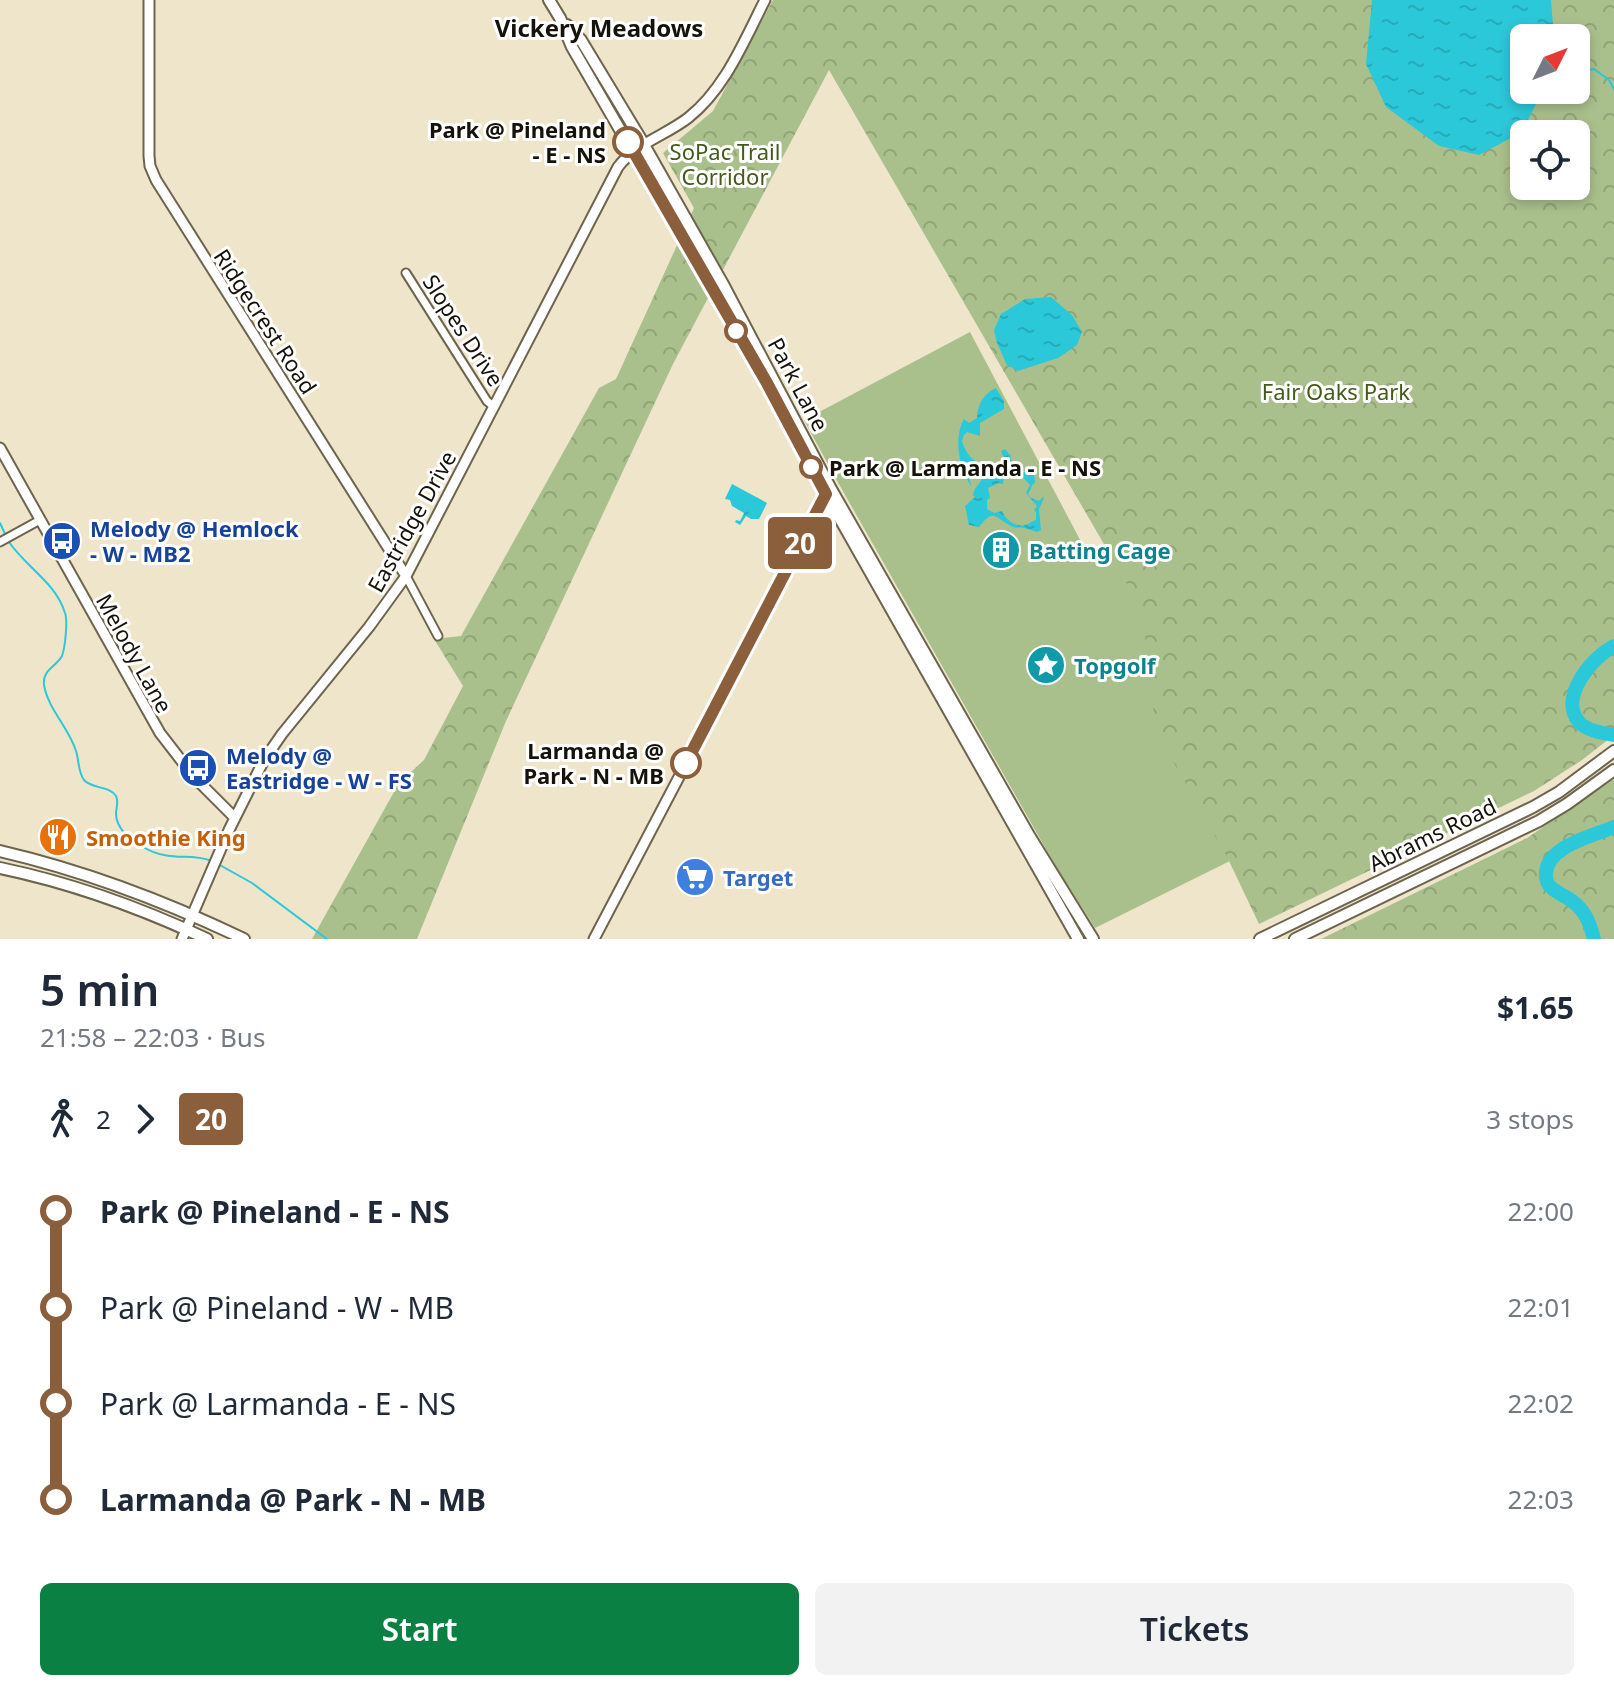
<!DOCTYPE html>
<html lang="en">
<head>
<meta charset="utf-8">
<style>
  body { margin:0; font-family:"Noto Sans",sans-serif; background:#f2f2f3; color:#1f2937; height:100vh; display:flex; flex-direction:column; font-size:30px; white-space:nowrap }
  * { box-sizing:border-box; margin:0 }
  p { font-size:26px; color:#747a83 }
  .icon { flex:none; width:44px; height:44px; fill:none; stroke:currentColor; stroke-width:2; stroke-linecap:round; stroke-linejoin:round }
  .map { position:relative; height:939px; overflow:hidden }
  .sheet { display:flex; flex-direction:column; background:#fff; flex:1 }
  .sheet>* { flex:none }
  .badge { padding:0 16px; border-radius:6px; font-size:28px; line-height:52px }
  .needle { width:52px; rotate:48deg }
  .tools { position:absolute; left:1510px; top:24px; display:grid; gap:16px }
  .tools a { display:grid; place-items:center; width:80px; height:80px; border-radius:12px; background:#fff; box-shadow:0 4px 12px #0003; font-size:40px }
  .map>.badge { position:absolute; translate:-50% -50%; box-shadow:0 0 0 4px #fff }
  .legs { display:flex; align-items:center; gap:12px; height:88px; padding:0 40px; font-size:26px }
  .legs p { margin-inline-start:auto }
  .summary { display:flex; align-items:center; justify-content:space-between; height:136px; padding:0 40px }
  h1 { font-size:44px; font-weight:600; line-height:60px }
  .action { display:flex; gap:16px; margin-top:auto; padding:16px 40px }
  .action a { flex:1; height:92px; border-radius:12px; background:#0b8043; color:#fff; font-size:32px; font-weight:600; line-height:92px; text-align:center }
  .action a+a { background:#f2f2f3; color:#1f2937 }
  ul { padding:0 40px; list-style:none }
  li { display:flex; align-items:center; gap:28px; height:96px; font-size:30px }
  li i { display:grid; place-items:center; width:12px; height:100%; margin:0 10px; background:currentColor }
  li i::after { content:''; width:20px; height:20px; margin:-10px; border:6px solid; border-radius:50%; background:#fff }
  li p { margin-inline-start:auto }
  li:first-child i { background:linear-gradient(#0000 50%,currentColor 0) }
  li:last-child i { background:linear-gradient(currentColor 50%,#0000 0) }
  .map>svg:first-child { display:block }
  .grass { fill:#aac08c }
  .forest { fill:url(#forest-crowns); fill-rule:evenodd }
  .water { fill:url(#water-ripples) }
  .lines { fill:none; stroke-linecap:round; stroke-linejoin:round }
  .stream { stroke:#2bc8d9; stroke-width:2 }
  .river { stroke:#2bc8d9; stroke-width:14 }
  .minor-casing { stroke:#6c644d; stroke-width:11 }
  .tertiary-casing { stroke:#6c644d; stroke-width:13 }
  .secondary-casing { stroke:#6c644d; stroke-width:14 }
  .minor { stroke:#fff; stroke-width:7 }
  .tertiary { stroke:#fff; stroke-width:9 }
  .secondary { stroke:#fff; stroke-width:10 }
  .line-1-casing { stroke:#fff; stroke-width:18 }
  .line-1 { stroke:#8b5e3c; stroke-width:12 }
  .stop-1-dot { fill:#fff; stroke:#8b5e3c; stroke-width:4 }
  .labels { text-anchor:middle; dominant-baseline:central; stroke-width:6; stroke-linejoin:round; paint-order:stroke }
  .stop-label { font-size:22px; font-weight:bold; fill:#151209; stroke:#fff; text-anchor:end }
  .park-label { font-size:22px; fill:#435a1c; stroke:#fff }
  .street-label { font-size:22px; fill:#151209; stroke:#fff }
  .transit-label { font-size:22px; font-weight:bold; fill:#164399; stroke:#fff; text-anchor:start }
  .culture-label { font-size:22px; font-weight:bold; fill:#0d838f; stroke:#fff; text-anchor:start }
  .food-label { font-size:22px; font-weight:bold; fill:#c56008; stroke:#fff; text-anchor:start }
  .shop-label { font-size:22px; font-weight:bold; fill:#366cbe; stroke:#fff; text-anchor:start }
  .neighbourhood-label { font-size:24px; font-weight:bold; fill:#151209; stroke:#fff }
</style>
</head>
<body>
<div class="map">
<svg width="1614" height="939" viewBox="0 0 1614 939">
  <defs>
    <pattern id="forest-crowns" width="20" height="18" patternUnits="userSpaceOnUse" patternTransform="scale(2)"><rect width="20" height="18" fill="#aac08c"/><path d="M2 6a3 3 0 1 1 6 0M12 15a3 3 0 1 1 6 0" fill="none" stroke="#91a477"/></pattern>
    <pattern id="water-ripples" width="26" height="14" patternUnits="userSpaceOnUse" patternTransform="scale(2)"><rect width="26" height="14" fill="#2bc8d9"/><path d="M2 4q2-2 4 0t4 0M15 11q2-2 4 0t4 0" fill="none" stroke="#25abb9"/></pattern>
  </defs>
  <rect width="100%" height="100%" fill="#eee5cb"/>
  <path class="grass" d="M 970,332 L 1086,551 L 1108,543 L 1144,609 L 1232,860 L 1095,928 L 1055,865 L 836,479 L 804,420 Z"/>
  <path class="forest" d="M 773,0 L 1614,0 L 1614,735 L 1582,760 L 1534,791 L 1259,924 L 1229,861 L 1156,731 L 1141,608 L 829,70 L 673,364 L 506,721 L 417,939 L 312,939 L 399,783 L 424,760 L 463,686 L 434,639 L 461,636 L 599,388 L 616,379 L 694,208 L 663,153 L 713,111 ZM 1524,38 L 1576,38 L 1576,90 L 1524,90 ZM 1524,134 L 1576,134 L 1576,186 L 1524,186 Z
    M 1614,779 L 1614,939 L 1321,939 L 1527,838 Z"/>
  <path class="water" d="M 1372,0 L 1551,0 L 1554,38 L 1524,38 L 1524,90 L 1543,90 L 1522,132 L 1479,155 L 1439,146 L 1386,107 L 1366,64 Z
    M 1051,297 L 1072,315 L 1082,332 L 1077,345 L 1058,358 L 1018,371 L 1007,365 L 997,343 L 994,330 L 1001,314 L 1025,299 Z
    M 996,388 L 1004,401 L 1004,409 L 980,423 L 980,436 L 967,432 L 964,435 L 962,441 C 966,453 972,463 985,463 L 987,469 C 995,469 1001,469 1005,461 L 1001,451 L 1005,449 L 1011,456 L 1010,457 L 1014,465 L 1009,460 L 1007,460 L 1003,484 L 999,483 L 988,488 L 990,498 L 987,500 L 987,509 L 994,513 L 1002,511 C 1005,519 1016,528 1025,525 C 1029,524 1032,521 1036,520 L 1036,512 L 1034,510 L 1037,506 L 1026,493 L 1030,485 L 1019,473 L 1030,471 L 1034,473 L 1035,483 L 1033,484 L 1028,494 L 1031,498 L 1039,501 L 1043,497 L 1044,498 L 1039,509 L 1041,530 L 1037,532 C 1033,531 1029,529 1024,528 C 1016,526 1020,530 1011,526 C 994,517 994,508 979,527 L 969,525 L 965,506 L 975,497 L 973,495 C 974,486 983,482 984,473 L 981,468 L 973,468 L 969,478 L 972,487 C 959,471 953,437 964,419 L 969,423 L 977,418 C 977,405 984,393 996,388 Z
    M 732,484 L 767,503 L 759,519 L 751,519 L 746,516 L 740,525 L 735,522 L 736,520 L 740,521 L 744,513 L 732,506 L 730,500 L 725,499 Z"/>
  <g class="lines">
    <path class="stream" d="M 1576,75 L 1583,71 L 1594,69 L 1609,80 L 1614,89
      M 0,523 L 6,536
      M 9,542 C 26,567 56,583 65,613 C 68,621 65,648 62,656 C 56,667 42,670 44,685 C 48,709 69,728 76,751 C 79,760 78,772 84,780 C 92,789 110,786 116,796 C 119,802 116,808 116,814 C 116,827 130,841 141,846 C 148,850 157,854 164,855 C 182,859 192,854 212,861
      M 218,864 L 252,883 L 327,939"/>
    <path class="river" d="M 1614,646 C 1592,657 1558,698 1579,722 C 1587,731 1603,733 1614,735
      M 1594,939 C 1590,924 1586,911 1572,901 C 1567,897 1561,895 1556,891 C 1550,888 1546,882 1546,876 C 1544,847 1592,836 1614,827"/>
    <defs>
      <path id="minor" d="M 406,273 L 487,401 L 493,406
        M 0,542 L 40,520
        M 406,576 L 438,636"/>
      <path id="tertiary" d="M 149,0 L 149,156 L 150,166 L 156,180 L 406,576
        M 0,448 L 160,733 L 194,777 L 235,818
        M 182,939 L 229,830 L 264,760 L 282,734 L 369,627 L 406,576 L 618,167 C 635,144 666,135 688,118 C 725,89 744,41 765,0
        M 594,939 L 829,491"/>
      <path id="secondary" d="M 549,0 L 560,18 L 572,47 L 767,383 L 826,494 L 1078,939
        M 567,25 L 581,40 L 639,136 L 724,286 L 831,489 L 1030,837 L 1093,939
        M 811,522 L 825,512 L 836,512
        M 0,851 C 86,871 165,901 244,939
        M 0,868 C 72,883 141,908 207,939
        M 1260,939 L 1533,807 L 1559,792 L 1614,751
        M 1295,939 L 1539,821 L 1567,804 L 1614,770"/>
    </defs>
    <use href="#minor" class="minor-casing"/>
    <use href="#tertiary" class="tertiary-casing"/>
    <use href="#secondary" class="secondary-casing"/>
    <use href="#minor" class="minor"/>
    <use href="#tertiary" class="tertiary"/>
    <use href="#secondary" class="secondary"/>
  </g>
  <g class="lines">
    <defs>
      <path id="line-1" d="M 628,142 L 767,383 L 826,494 L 686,763"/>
    </defs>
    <use href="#line-1" class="line-1-casing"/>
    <use href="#line-1" class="line-1"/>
  </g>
  <defs>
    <symbol id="bus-disc" viewBox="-11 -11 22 22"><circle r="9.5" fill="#1a4fb4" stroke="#fff"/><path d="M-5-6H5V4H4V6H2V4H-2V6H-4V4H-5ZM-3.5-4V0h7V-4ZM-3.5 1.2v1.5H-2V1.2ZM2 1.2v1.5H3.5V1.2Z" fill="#fff"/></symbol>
    <symbol id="building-disc" viewBox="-11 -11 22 22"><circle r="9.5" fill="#0f9aa8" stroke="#fff"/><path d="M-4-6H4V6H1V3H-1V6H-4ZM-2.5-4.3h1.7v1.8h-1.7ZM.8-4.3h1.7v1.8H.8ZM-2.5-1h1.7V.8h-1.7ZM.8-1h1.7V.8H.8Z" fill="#fff"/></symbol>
    <symbol id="sight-disc" viewBox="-11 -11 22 22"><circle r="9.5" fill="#0f9aa8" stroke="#fff"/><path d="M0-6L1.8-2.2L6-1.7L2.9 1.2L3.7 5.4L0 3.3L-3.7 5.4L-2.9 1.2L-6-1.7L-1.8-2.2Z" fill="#fff"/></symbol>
    <symbol id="restaurant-disc" viewBox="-11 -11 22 22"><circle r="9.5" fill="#e8710a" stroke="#fff"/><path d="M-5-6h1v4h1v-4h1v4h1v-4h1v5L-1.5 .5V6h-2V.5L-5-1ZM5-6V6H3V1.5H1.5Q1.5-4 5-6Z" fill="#fff"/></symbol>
    <symbol id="supermarket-disc" viewBox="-11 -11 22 22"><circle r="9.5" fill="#3f7fe0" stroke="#fff"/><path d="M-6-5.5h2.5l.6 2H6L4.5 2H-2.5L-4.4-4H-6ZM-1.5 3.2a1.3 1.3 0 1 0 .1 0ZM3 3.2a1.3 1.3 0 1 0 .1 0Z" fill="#fff"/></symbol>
  </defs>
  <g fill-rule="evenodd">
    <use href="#bus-disc" x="40" y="519" width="44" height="44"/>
    <use href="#building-disc" x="979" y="528" width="44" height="44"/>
    <use href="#sight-disc" x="1024" y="643" width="44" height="44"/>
    <use href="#bus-disc" x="176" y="746" width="44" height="44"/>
    <use href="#restaurant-disc" x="36" y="815" width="44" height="44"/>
    <use href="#supermarket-disc" x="673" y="855" width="44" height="44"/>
  </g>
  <g class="stop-1-dot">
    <circle cx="628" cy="142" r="14"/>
    <circle cx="736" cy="331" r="10"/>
    <circle cx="811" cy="467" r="10"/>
    <circle cx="686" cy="763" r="14"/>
  </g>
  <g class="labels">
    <g class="stop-label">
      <text x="606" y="129">Park @ Pineland<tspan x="606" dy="25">- E - NS</tspan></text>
      <text x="829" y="467" text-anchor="start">Park @ Larmanda - E - NS</text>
      <text x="664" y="750">Larmanda @<tspan x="664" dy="25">Park - N - MB</tspan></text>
    </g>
    <g class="park-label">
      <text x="725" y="151">SoPac Trail<tspan x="725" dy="25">Corridor</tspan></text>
      <text x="1336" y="391">Fair Oaks Park</text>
    </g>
    <g class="street-label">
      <text transform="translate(266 321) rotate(57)">Ridgecrest Road</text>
      <text transform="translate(464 330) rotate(57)">Slopes Drive</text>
      <text transform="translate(799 384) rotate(62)">Park Lane</text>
      <text transform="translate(411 521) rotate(-61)">Eastridge Drive</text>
      <text transform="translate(135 653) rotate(61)">Melody Lane</text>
      <text transform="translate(1432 834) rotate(-26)">Abrams Road</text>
    </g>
    <g class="transit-label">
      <text x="90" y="528">Melody @ Hemlock<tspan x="90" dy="25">- W - MB2</tspan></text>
      <text x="226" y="755">Melody @<tspan x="226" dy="25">Eastridge - W - FS</tspan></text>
    </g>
    <g class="culture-label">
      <text x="1029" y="550">Batting Cage</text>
      <text x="1074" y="665">Topgolf</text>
    </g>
    <g class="food-label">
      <text x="86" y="837">Smoothie King</text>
    </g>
    <g class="shop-label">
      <text x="723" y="877">Target</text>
    </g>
    <g class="neighbourhood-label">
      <text x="599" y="27">Vickery Meadows</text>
    </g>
  </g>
</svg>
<div class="tools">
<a><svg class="needle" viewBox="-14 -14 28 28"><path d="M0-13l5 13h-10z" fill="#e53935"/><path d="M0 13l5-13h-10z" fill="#747a83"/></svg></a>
<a><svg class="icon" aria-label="locate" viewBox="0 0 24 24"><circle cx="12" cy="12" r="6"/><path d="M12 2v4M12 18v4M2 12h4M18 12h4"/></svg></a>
</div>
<b class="badge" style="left:800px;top:543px;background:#8b5e3c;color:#fff">20</b>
</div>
<section class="sheet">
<div class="summary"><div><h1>5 min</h1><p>21:58 – 22:03 · Bus</p></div><b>$1.65</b></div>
<div class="legs"><svg class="icon" aria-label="walk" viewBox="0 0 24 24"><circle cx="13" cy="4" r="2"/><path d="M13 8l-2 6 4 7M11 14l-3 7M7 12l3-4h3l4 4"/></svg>2<svg class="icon" aria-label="forward" viewBox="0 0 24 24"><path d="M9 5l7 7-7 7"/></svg><b class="badge" style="background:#8b5e3c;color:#fff">20</b><p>3 stops</p></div>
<ul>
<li><i style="color:#8b5e3c"></i><b>Park @ Pineland - E - NS</b><p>22:00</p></li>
<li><i style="color:#8b5e3c"></i><span>Park @ Pineland - W - MB</span><p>22:01</p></li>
<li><i style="color:#8b5e3c"></i><span>Park @ Larmanda - E - NS</span><p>22:02</p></li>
<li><i style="color:#8b5e3c"></i><b>Larmanda @ Park - N - MB</b><p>22:03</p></li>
</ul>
<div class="action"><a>Start</a><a>Tickets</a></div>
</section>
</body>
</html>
